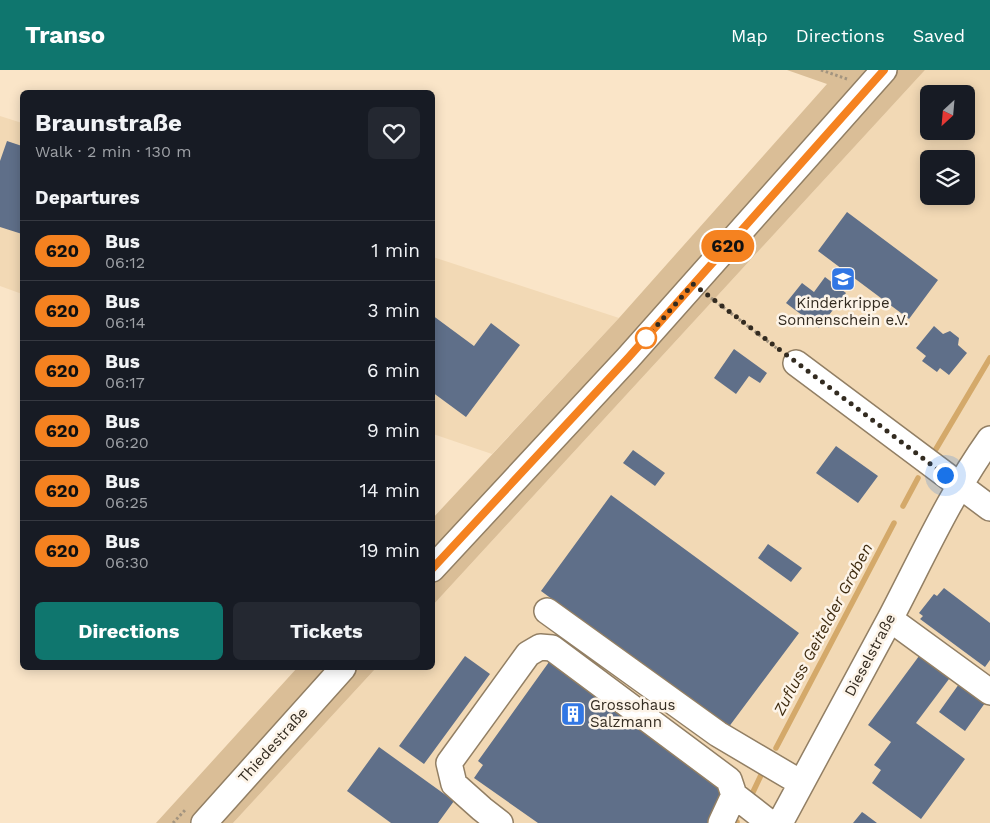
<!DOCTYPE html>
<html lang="en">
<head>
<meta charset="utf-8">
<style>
  body { margin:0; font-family:"Work Sans",sans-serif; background:#242831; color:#f1f3f6; height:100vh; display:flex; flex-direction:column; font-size:19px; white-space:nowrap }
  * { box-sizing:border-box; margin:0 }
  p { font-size:16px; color:#9ea1a6 }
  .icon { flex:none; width:28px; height:28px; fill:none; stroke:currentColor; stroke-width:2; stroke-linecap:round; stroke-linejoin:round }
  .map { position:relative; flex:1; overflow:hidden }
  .side { position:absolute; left:20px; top:20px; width:415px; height:580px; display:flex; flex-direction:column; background:#171b24; border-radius:8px; box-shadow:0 2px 12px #0003 }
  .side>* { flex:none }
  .badge { padding:0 10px; border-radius:16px; font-size:18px; line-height:32px }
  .needle { width:32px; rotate:206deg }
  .controls { position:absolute; left:920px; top:15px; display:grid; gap:10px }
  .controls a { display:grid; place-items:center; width:55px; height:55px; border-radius:8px; background:#171b24; box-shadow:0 2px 12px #0003; font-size:25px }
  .you { position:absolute; width:25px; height:25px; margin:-12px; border:4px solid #fff; border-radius:50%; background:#1a73e8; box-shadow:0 0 0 8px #1a73e833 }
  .map>.badge { position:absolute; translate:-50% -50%; box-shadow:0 0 0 2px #fff }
  h2 { padding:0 15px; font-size:19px; line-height:45px }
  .round { display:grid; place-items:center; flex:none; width:52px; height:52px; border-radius:8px; background:#242831 }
  .overview { display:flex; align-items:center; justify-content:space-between; height:85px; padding:0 15px }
  h1 { font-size:24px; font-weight:700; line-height:38px }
  .primary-button { display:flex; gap:10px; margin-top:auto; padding:10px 15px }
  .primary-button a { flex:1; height:58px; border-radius:8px; background:#0f766e; color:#fff; font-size:20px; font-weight:700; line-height:58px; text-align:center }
  .primary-button a+a { background:#242831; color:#f1f3f6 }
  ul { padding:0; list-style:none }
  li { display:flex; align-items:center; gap:15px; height:60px; padding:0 15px; border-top:1px solid #363941 }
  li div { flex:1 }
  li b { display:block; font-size:19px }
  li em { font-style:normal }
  li .badge { min-width:55px; font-weight:700; text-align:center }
  header { display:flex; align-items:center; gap:30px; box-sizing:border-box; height:70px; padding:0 25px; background:#0f766e; color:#fff }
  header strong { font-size:24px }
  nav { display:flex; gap:28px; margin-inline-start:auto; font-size:18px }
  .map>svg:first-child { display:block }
  .built { fill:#f2d9b5; fill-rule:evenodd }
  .green { fill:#dabe97 }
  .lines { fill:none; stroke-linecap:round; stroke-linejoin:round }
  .stream { stroke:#d4a96a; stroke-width:5.5 }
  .building { fill:#5f6f89 }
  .minor-casing { stroke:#927f64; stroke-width:28 }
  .path { stroke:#a3947f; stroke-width:3; stroke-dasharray:2.5 2.5; stroke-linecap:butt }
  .minor { stroke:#fff; stroke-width:25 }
  .line-casing { stroke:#fff; stroke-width:11 }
  .line { stroke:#f58220; stroke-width:8 }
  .walk { stroke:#332b20; stroke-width:5; stroke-dasharray:0 9 }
  .stop-dot { fill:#fff; stroke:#f58220; stroke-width:2.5 }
  .labels { text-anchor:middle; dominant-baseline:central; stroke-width:5; stroke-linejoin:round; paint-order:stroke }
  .poi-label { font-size:15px; fill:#332b20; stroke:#fdf4e8 }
  .street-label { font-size:15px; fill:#332b20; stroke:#fdf4e8 }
  .water-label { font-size:16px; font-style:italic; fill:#3f2c10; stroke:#fdf4e8 }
</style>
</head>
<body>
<header>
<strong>Transo</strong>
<nav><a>Map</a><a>Directions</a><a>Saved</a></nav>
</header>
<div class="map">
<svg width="990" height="753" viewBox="0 0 990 753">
  <rect width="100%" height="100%" fill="#fae5c8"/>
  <path class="built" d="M 925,0 L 990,0 L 990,753 L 233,753 L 376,598 L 432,598 L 433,535 ZM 929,24 L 966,24 L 966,61 L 929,61 ZM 929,89 L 966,89 L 966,126 L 929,126 Z
    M 0,46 L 22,53 L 22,224 L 0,216 Z
    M 433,187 L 619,248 L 492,384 L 433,364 Z"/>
  <path class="green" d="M 787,0 L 925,0 L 433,535 L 432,449 L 619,248 L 827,14 Z
    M 297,598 L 376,598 L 233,753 L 156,753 Z"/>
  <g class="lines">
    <path class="stream" d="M 936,379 L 990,288
      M 903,436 L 918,408
      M 776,678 L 894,453
      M 753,722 L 762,703
      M 737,753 L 737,752"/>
  </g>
  <path class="building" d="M 7,71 L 22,76 L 22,164 L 0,157 L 0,91 Z
    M 847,142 L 938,210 L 909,249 L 818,181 Z
    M 825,207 L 846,223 L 819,258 L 786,233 L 802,213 L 814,222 Z
    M 432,245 L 474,276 L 491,253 L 520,275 L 466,347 L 432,322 Z
    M 934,256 L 943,264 L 950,261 L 959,268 L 958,275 L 967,283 L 949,305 L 940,298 L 937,302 L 922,291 L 926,286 L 916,278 Z
    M 734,279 L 767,303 L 760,313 L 749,306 L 736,324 L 714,308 Z
    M 836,376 L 878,406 L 858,433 L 816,403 Z
    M 633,380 L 665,403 L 655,416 L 623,393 Z
    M 611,425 L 799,563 L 728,658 L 541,521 Z
    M 768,474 L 802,498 L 791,512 L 758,488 Z
    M 944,518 L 990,553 L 990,590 L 985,597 L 920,549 L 923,546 L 919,543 L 934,524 L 937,526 Z
    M 922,582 L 952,605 L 916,653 L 965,689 L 921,749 L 872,713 L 881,700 L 874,695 L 891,672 L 868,655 Z
    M 465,586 L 490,604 L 424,694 L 399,676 Z
    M 562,589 L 730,714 L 712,753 L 538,753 L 474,708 L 483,695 L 478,691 L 549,592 L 556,597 Z
    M 959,614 L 985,633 L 965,661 L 939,642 Z
    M 379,677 L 454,731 L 438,753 L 391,753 L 347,721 Z
    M 862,742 L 865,744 L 877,753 L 853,753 Z"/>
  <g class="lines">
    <defs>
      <path id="minor" d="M 796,293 L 990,438
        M 432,499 L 628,288 L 884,0
        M 547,541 L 718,664 L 801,713
        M 890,549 L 990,622
        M 734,725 L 770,753
        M 204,753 L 343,598
        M 500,753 L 482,739 L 454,714 L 449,693 L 528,584 L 540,577 L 552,578 L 729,710 L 734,725 L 721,753
        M 780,753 C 816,685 854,617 890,549 C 922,488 950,425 990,369"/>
    </defs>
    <use href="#minor" class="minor-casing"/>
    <path class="path" d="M 821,0 L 847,9
      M 711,228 L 779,280
      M 173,753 L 186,739"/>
    <use href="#minor" class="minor"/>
  </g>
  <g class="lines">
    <defs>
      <path id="line" d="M 432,499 L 628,288 L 884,0"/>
    </defs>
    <use href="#line" class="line-casing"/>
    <use href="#line" class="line"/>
    <path class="walk" d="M 646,268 L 693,214 L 945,405"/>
  </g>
  <defs>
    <symbol id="school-square" viewBox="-11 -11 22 22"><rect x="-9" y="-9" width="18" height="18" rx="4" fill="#3277e4" stroke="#fdf4e8"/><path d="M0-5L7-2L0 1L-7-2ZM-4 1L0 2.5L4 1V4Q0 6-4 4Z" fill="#fff"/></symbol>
    <symbol id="building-square" viewBox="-11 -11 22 22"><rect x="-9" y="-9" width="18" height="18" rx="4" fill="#3277e4" stroke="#fdf4e8"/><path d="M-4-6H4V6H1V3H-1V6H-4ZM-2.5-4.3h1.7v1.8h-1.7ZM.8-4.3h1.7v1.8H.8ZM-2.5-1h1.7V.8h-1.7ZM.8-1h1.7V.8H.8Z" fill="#fff"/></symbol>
  </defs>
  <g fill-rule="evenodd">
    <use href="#school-square" x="829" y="195" width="28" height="28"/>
    <use href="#building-square" x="559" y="630" width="28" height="28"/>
  </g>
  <circle class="stop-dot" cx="646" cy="268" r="10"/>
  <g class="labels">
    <g class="poi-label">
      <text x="843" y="233">Kinderkrippe<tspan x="843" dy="17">Sonnenschein e.V.</tspan></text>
      <text x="590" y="635" text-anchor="start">Grossohaus<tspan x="590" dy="17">Salzmann</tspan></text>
    </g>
    <g class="street-label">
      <text transform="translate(870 585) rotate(-62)">Dieselstraße</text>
      <text transform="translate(273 675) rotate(-48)">Thiedestraße</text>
    </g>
    <g class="water-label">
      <text transform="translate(823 559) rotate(-62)">Zufluss Geitelder Graben</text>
    </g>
  </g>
</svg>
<div class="controls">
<a><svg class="needle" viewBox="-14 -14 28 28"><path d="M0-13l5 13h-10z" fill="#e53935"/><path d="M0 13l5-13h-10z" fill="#9ea1a6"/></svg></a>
<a><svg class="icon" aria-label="layers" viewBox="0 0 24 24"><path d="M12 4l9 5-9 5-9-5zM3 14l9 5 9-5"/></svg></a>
</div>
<div class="you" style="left:945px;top:405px"></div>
<b class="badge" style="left:728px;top:176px;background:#f58220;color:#111">620</b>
<section class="side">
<div class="overview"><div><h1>Braunstraße</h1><p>Walk · 2 min · 130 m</p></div><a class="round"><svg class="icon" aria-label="heart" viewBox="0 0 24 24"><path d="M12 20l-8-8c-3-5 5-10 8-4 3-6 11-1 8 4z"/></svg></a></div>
<h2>Departures</h2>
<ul>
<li><span class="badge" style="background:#f58220;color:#111">620</span><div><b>Bus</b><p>06:12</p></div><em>1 min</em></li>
<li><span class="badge" style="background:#f58220;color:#111">620</span><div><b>Bus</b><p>06:14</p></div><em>3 min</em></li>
<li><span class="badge" style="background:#f58220;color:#111">620</span><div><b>Bus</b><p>06:17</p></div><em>6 min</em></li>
<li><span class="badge" style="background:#f58220;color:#111">620</span><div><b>Bus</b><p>06:20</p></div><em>9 min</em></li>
<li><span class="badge" style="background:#f58220;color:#111">620</span><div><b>Bus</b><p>06:25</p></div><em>14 min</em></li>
<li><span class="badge" style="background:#f58220;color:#111">620</span><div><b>Bus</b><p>06:30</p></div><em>19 min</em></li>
</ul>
<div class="primary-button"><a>Directions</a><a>Tickets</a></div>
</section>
</div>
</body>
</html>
